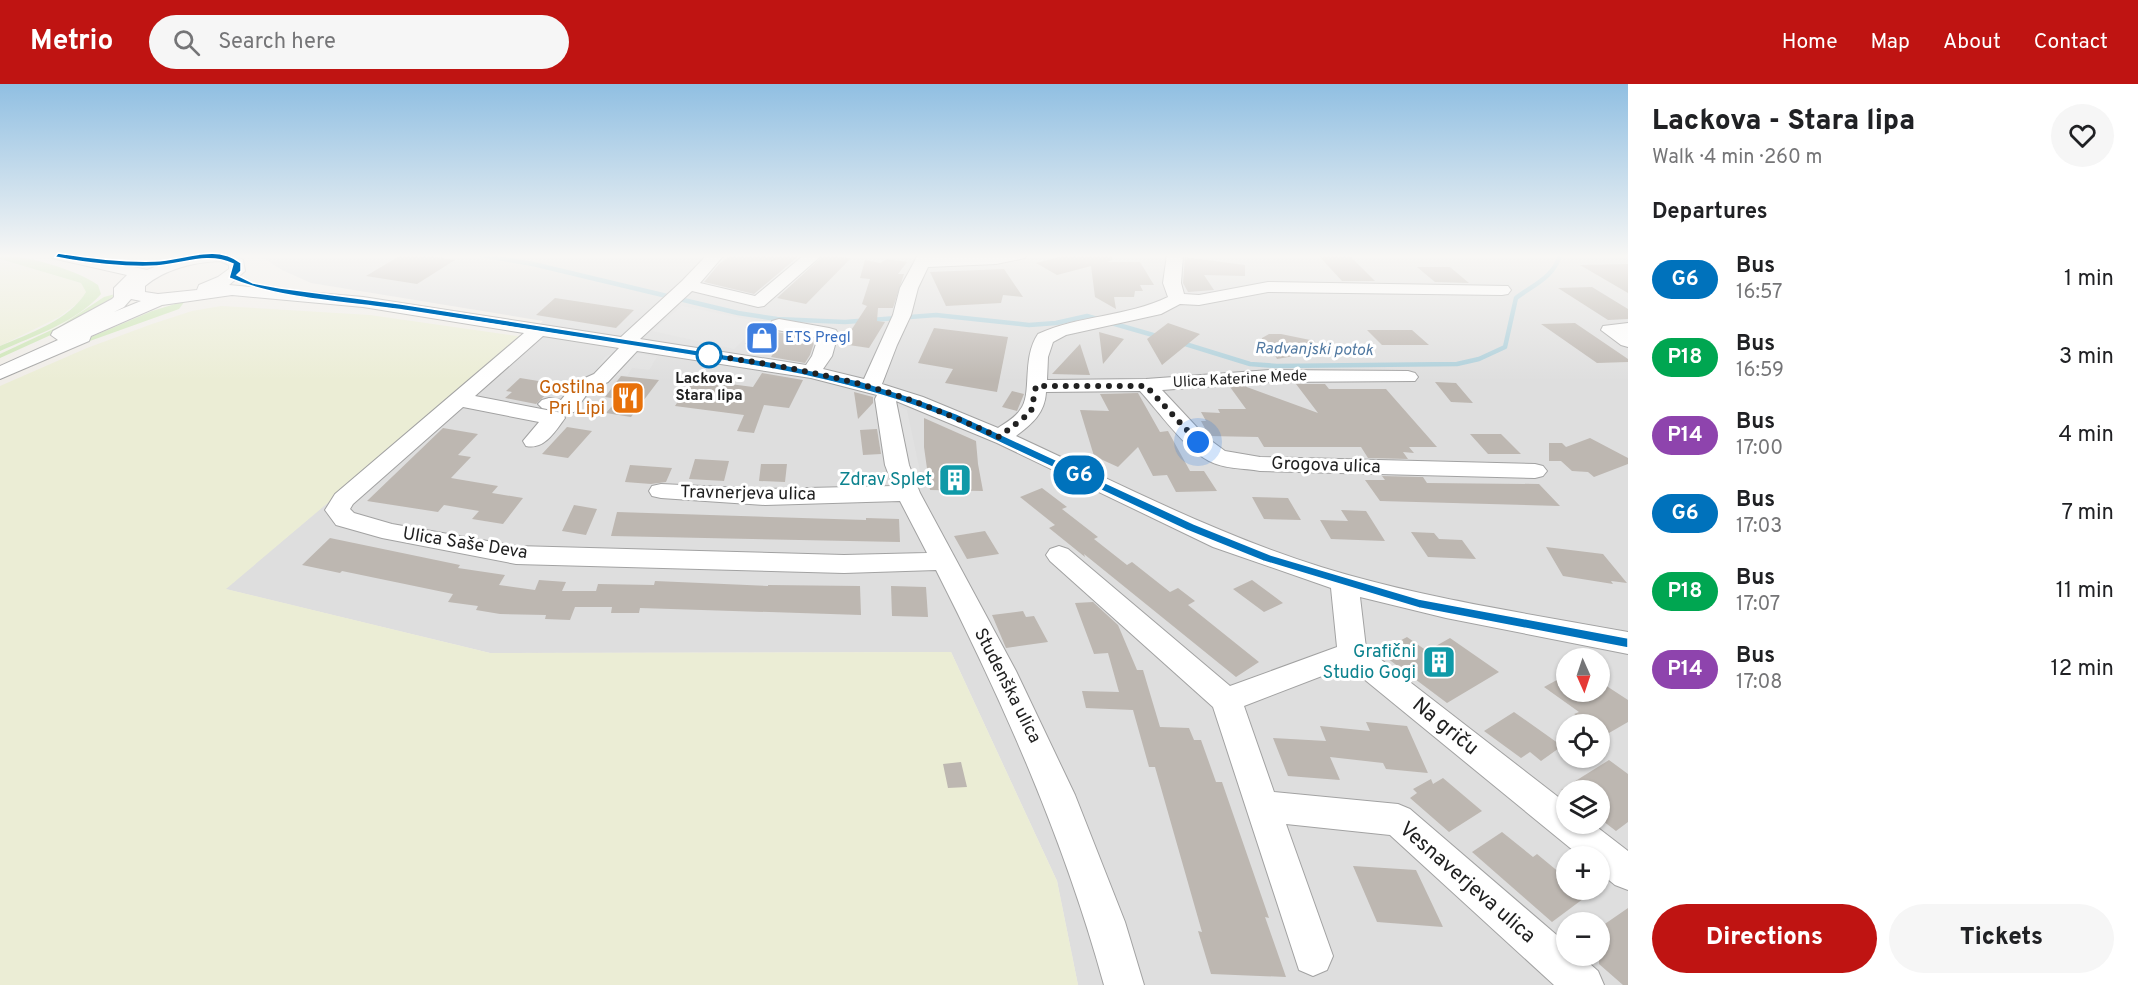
<!DOCTYPE html>
<html lang="en">
<head>
<meta charset="utf-8">
<style>
  body { margin:0; font-family:Overpass,sans-serif; background:#f6f6f6; color:#202124; height:100vh; display:flex; flex-direction:column; font-size:22px; white-space:nowrap }
  * { box-sizing:border-box; margin:0 }
  p { font-size:20px; color:#757577 }
  .icon { flex:none; width:33px; height:33px; fill:none; stroke:currentColor; stroke-width:2; stroke-linecap:round; stroke-linejoin:round }
  .map { position:relative; flex:1; overflow:hidden }
  .drawer { display:flex; flex-direction:column; background:#fff; width:510px }
  .drawer>* { flex:none }
  .badge { padding:0 12px; border-radius:20px; font-size:21px; line-height:39px }
  .needle { width:39px; rotate:177deg }
  .fabs { position:absolute; left:1556px; top:564px; display:grid; gap:12px }
  .fabs a { display:grid; place-items:center; width:54px; height:54px; border-radius:50%; background:#fff; box-shadow:0 2px 4px #0004; font-size:30px }
  .you { position:absolute; width:30px; height:30px; margin:-15px; border:4px solid #fff; border-radius:50%; background:#1a73e8; box-shadow:0 0 0 9px #1a73e833 }
  .map>.badge { position:absolute; translate:-50% -50%; box-shadow:0 0 0 3px #fff }
  h2 { padding:0 24px; font-size:22px; line-height:54px }
  .round { display:grid; place-items:center; flex:none; width:63px; height:63px; border-radius:32px; background:#f6f6f6 }
  .headline { display:flex; align-items:center; justify-content:space-between; height:102px; padding:0 24px }
  h1 { font-size:28px; font-weight:800; line-height:45px }
  .action { display:flex; gap:12px; margin-top:auto; padding:12px 24px }
  .action a { flex:1; height:69px; border-radius:36px; background:#bf1412; color:#fff; font-size:24px; font-weight:800; line-height:69px; text-align:center }
  .action a+a { background:#f6f6f6; color:#202124 }
  ul { padding:0; list-style:none }
  li { display:flex; align-items:center; gap:18px; height:78px; padding:0 24px }
  li div { flex:1 }
  li b { display:block; font-size:22px }
  li em { font-style:normal }
  li .badge { min-width:66px; font-weight:700; text-align:center }
  header { display:flex; align-items:center; gap:36px; box-sizing:border-box; height:84px; padding:0 30px; background:#bf1412; color:#fff }
  header strong { font-size:28px }
  nav { display:flex; gap:33px; margin-inline-start:auto; font-size:21px }
  .search { width:420px; height:54px; background:#f6f6f6; display:flex; align-items:center; gap:15px; box-sizing:border-box; padding:0 21px; border-radius:33px; color:#757577; font-size:22px }
  main { display:flex; flex:1; min-height:0 }
  .map>svg:first-child { display:block }
  .residential { fill:#dedede; fill-rule:evenodd }
  .farmland { fill:#ebedd5 }
  .grass { fill:#cbe5b3 }
  .parking { fill:#e1e1e1 }
  .lines { fill:none; stroke-linecap:round; stroke-linejoin:round }
  .stream { stroke:#adcfda; stroke-width:4.5 }
  .building { fill:#bdb7b1 }
  .minor-casing { stroke:#a2a2a2; stroke-width:2 }
  .minor { fill:#fff; fill-rule:evenodd }
  .line { fill:#0072bc; stroke:#fff; stroke-width:1.5 }
  .walk { stroke:#212121; stroke-width:6; stroke-dasharray:0 10.8 }
  .stop-dot { fill:#fff; stroke:#0072bc; stroke-width:3 }
  .labels { text-anchor:middle; dominant-baseline:central; stroke-width:6; stroke-linejoin:round; paint-order:stroke }
  .far-shop-label { font-size:15px; fill:#366cbe; stroke:#fff; text-anchor:start }
  .far-stop-label { font-size:15px; font-weight:bold; fill:#212121; stroke:#fff }
  .far-street-label { font-size:15px; fill:#212121; stroke:#fff }
  .far-water-label { font-size:16px; font-style:italic; fill:#5179a1; stroke:#fff }
  .food-label { font-size:18px; fill:#c56008; stroke:#fff; text-anchor:end }
  .street-label { font-size:18px; fill:#212121; stroke:#fff }
  .culture-label { font-size:18px; fill:#0d838f; stroke:#fff; text-anchor:end }
  .near-street-label { font-size:21px; fill:#212121; stroke:#fff }
</style>
</head>
<body>
<header>
<strong>Metrio</strong>
<div class="search"><svg class="icon" aria-label="search" viewBox="0 0 24 24"><circle cx="10" cy="10" r="6"/><path d="M15 15l6 6"/></svg>Search here</div>
<nav><a>Home</a><a>Map</a><a>About</a><a>Contact</a></nav>
</header>
<main>
<div class="map">
<svg width="1628" height="901" viewBox="0 0 1628 901">
  <rect width="100%" height="100%" fill="#f0ede8"/>
  <path class="residential" d="M 259,171 L 1628,171 L 1628,901 L 1078,901 L 1057,797 L 951,568 L 490,569 L 225,505 L 543,237 L 311,199 L 282,186 ZM 1566,574 L 1599,574 L 1599,608 L 1566,608 ZM 1566,640 L 1599,640 L 1599,674 L 1566,674 ZM 1566,706 L 1599,706 L 1599,740 L 1566,740 ZM 1566,772 L 1599,772 L 1599,806 L 1566,806 ZM 1566,838 L 1599,838 L 1599,872 L 1566,872 Z"/>
  <path class="farmland" d="M 0,175 L 81,199 L 86,208 L 79,218 L 59,233 L 0,262 Z
    M 221,222 L 370,231 L 524,253 L 226,505 L 490,569 L 951,568 L 1057,797 L 1078,901 L 0,901 L 0,302 L 87,264 L 152,240 L 192,227 Z"/>
  <path class="grass" d="M 0,171 C 25,171 78,186 98,201 L 101,210 C 77,238 33,252 0,267 L 0,262 C 28,250 70,236 86,208 L 81,199 L 0,175 Z
    M 115,210 L 114,215 L 64,245 L 0,274 L 0,270 L 60,242 L 104,213 Z
    M 185,217 L 179,225 L 87,258 L 0,295 L 0,292 L 152,227 Z"/>
  <path class="parking" d="M 682,222 L 761,238 L 734,265 L 652,247 Z
    M 618,266 L 657,273 L 649,286 L 632,284 L 627,292 L 617,291 L 613,298 L 589,295 L 605,273 Z
    M 893,320 L 907,326 L 922,397 L 907,397 Z"/>
  <g class="lines">
    <path class="stream" d="M 481,171 L 533,180 L 738,229 L 777,235 L 845,238 L 936,231 L 1029,241 L 1056,239 L 1087,232 L 1160,253
      M 1182,259 L 1250,280 L 1277,282 L 1457,280 L 1479,275 L 1505,263 L 1516,214 C 1533,201 1554,193 1560,171"/>
  </g>
  <path class="building" d="M 401,171 L 426,171 L 455,176 L 417,200 L 366,192 Z
    M 731,171 L 800,171 L 754,210 L 704,198 L 719,180 Z
    M 824,171 L 851,174 L 806,220 L 777,214 Z
    M 1066,171 L 1112,171 L 1112,176 L 1107,178 L 1140,178 L 1154,201 L 1140,201 L 1143,207 L 1135,207 L 1134,213 L 1114,213 L 1116,225 L 1095,213 L 1091,182 L 1057,191 L 1036,179 Z
    M 1318,171 L 1349,171 L 1375,197 L 1342,197 Z
    M 1185,173 L 1245,181 L 1245,192 L 1204,191 L 1214,206 L 1188,208 L 1183,199 Z
    M 887,175 L 907,178 L 898,190 L 904,190 L 893,224 L 878,224 L 877,237 L 885,238 L 869,264 L 842,260 L 867,222 L 862,220 L 870,195 L 860,194 L 865,176 L 880,179 Z
    M 1628,180 L 1628,209 L 1580,181 Z
    M 1417,183 L 1450,183 L 1469,199 L 1435,198 Z
    M 1004,185 L 1023,213 L 1003,211 L 1001,219 L 946,222 L 930,188 Z
    M 1592,203 L 1628,225 L 1628,235 L 1608,236 L 1558,204 Z
    M 555,214 L 634,226 L 616,244 L 536,231 Z
    M 1168,239 L 1200,250 L 1162,281 L 1147,255 Z
    M 1575,239 L 1628,275 L 1628,278 L 1597,279 L 1541,240 Z
    M 758,244 L 815,256 L 810,271 L 805,279 L 771,273 L 776,265 L 745,260 Z
    M 934,244 L 1008,253 L 997,308 L 945,299 L 953,285 L 918,279 Z
    M 1367,246 L 1412,246 L 1429,261 L 1382,261 Z
    M 1099,248 L 1124,255 L 1103,280 Z
    M 1269,250 L 1281,250 L 1315,257 L 1306,270 L 1277,275 L 1275,271 L 1261,271 L 1262,254 Z
    M 1080,260 L 1090,291 L 1052,290 Z
    M 762,289 L 803,296 L 789,324 L 764,321 L 754,349 L 737,347 L 744,331 L 675,322 L 692,295 L 753,303 Z
    M 621,292 L 659,296 L 631,333 L 606,329 L 618,315 L 605,313 Z
    M 520,294 L 557,300 L 536,320 L 505,314 L 512,308 L 506,307 Z
    M 1435,298 L 1456,299 L 1473,319 L 1451,318 Z
    M 1296,300 L 1325,300 L 1329,305 L 1386,305 L 1437,363 L 1409,363 L 1414,369 L 1403,368 L 1408,375 L 1368,374 L 1361,363 L 1264,363 L 1258,353 L 1209,352 L 1201,337 L 1206,337 L 1201,328 L 1220,329 L 1218,325 L 1246,325 L 1230,303 L 1244,302 L 1318,329 Z
    M 1012,307 L 1024,310 L 1017,327 L 1002,323 Z
    M 854,308 L 873,313 L 873,319 L 858,335 Z
    M 1138,309 L 1160,348 L 1168,347 L 1190,387 L 1204,387 L 1217,407 L 1176,408 L 1167,391 L 1153,392 L 1138,363 L 1118,383 L 1094,372 L 1080,326 L 1109,327 L 1100,310 Z
    M 924,334 L 976,357 L 978,380 L 983,407 L 930,406 L 924,363 Z
    M 567,343 L 592,347 L 568,374 L 542,370 Z
    M 443,344 L 478,350 L 458,371 L 471,373 L 451,394 L 498,402 L 492,409 L 523,414 L 503,440 L 472,435 L 479,427 L 444,421 L 438,428 L 367,417 Z
    M 877,345 L 881,370 L 863,371 L 860,346 Z
    M 1470,350 L 1501,350 L 1521,370 L 1488,370 Z
    M 1590,354 L 1628,374 L 1628,380 L 1594,393 L 1588,388 L 1572,387 L 1561,377 L 1549,377 L 1549,359 L 1562,359 L 1566,363 Z
    M 695,375 L 729,377 L 724,397 L 689,395 Z
    M 761,380 L 787,380 L 785,398 L 759,397 Z
    M 630,381 L 672,384 L 666,398 L 651,400 L 625,398 Z
    M 1382,392 L 1423,393 L 1427,399 L 1539,400 L 1560,422 L 1380,417 L 1365,396 L 1385,396 Z
    M 1042,404 L 1067,423 L 1062,425 L 1098,453 L 1094,455 L 1127,481 L 1132,478 L 1170,508 L 1178,504 L 1195,517 L 1188,521 L 1259,578 L 1236,593 L 1084,470 L 1085,473 L 1049,444 L 1055,441 L 1020,413 Z
    M 1252,413 L 1288,414 L 1301,436 L 1264,435 Z
    M 574,421 L 597,425 L 586,451 L 562,447 Z
    M 1341,426 L 1366,427 L 1385,457 L 1331,455 L 1320,436 L 1348,437 Z
    M 617,428 L 866,436 L 866,434 L 899,435 L 900,458 L 611,452 Z
    M 985,447 L 999,470 L 967,475 L 954,452 Z
    M 1411,448 L 1434,449 L 1439,455 L 1462,456 L 1476,475 L 1428,473 Z
    M 330,454 L 460,481 L 458,484 L 505,491 L 499,501 L 535,506 L 539,496 L 566,498 L 562,507 L 596,507 L 598,500 L 654,501 L 655,497 L 768,502 L 768,501 L 860,502 L 861,531 L 640,524 L 639,529 L 611,529 L 612,523 L 575,523 L 570,536 L 545,535 L 546,531 L 500,530 L 476,526 L 478,522 L 448,518 L 453,510 L 342,487 L 340,489 L 302,481 Z
    M 1546,463 L 1603,470 L 1627,499 L 1611,497 L 1613,500 L 1563,492 Z
    M 1252,496 L 1283,519 L 1264,528 L 1233,505 Z
    M 891,502 L 926,503 L 928,533 L 892,532 Z
    M 1093,518 L 1118,541 L 1137,586 L 1143,586 L 1160,643 L 1189,644 L 1194,656 L 1201,656 L 1216,698 L 1222,698 L 1269,834 L 1265,833 L 1286,893 L 1211,890 L 1198,847 L 1202,848 L 1155,683 L 1149,683 L 1133,626 L 1086,624 L 1082,607 L 1119,608 L 1108,569 L 1094,570 L 1075,519 Z
    M 1023,527 L 1026,533 L 1034,532 L 1048,558 L 1006,564 L 992,531 Z
    M 1407,553 L 1427,567 L 1450,554 L 1499,588 L 1447,619 L 1379,568 Z
    M 1566,591 L 1566,608 L 1599,608 L 1599,604 L 1605,601 L 1628,616 L 1628,638 L 1609,649 L 1599,640 L 1589,640 L 1574,630 L 1579,628 L 1544,603 Z
    M 1514,628 L 1562,662 L 1541,677 L 1530,668 L 1521,674 L 1484,647 Z
    M 1366,638 L 1407,642 L 1428,689 L 1386,685 L 1383,679 L 1330,673 L 1340,696 L 1288,692 L 1273,654 L 1326,657 L 1320,642 L 1370,647 Z
    M 1609,676 L 1628,690 L 1628,738 L 1616,747 L 1599,734 L 1599,706 L 1561,706 Z
    M 961,678 L 967,703 L 948,704 L 943,680 Z
    M 1443,694 L 1482,727 L 1449,748 L 1410,714 L 1417,709 L 1413,705 L 1431,695 L 1433,700 Z
    M 1502,748 L 1533,773 L 1537,770 L 1566,794 L 1566,806 L 1595,806 L 1552,838 L 1472,768 Z
    M 1353,782 L 1416,786 L 1443,843 L 1377,838 Z
    M 1628,824 L 1628,901 L 1623,901 L 1599,880 L 1599,844 Z"/>
  <g class="lines">
    <defs>
      <path id="minor" d="M 50,171 L 81,171 L 147,186 L 177,174 L 179,171 L 234,171 L 243,176 L 245,187 L 229,201 L 363,213 L 621,253 L 682,197 L 707,171 L 724,171 L 700,199 L 755,212 L 804,171 L 822,171 L 764,222 L 758,223 L 692,207 L 640,255 L 806,281 L 812,272 L 818,254 L 772,245 L 770,241 L 772,237 L 779,235 L 829,244 L 836,246 L 838,250 L 832,272 L 823,285 L 864,295 L 893,231 L 900,204 L 918,171 L 1027,171 L 1025,174 L 996,180 L 928,183 L 918,204 L 911,231 L 897,261 L 882,300 L 923,313 L 998,344 C 1005,339 1015,334 1020,326 C 1033,311 1021,275 1038,250 C 1079,231 1127,233 1168,213 L 1163,199 L 1167,171 L 1183,171 L 1181,199 L 1184,210 L 1199,211 L 1268,198 L 1508,202 L 1511,206 L 1508,210 L 1502,211 L 1268,208 L 1199,221 L 1180,220 L 1161,230 L 1066,251 L 1053,258 L 1048,273 L 1047,296 L 1146,295 L 1270,286 L 1408,287 L 1415,289 L 1418,293 L 1415,297 L 1270,298 L 1162,306 L 1206,353 L 1225,367 L 1260,373 L 1535,380 L 1543,382 L 1547,387 L 1543,392 L 1535,394 L 1260,387 C 1245,384 1223,385 1209,377 C 1184,364 1160,329 1140,307 L 1046,308 C 1045,329 1032,340 1016,352 C 1116,398 1215,450 1321,483 C 1421,514 1525,529 1628,548 L 1628,570 L 1446,534 L 1360,513 L 1366,564 L 1566,719 L 1566,740 L 1593,740 L 1628,767 L 1628,806 L 1615,801 L 1599,788 L 1599,772 L 1580,772 L 1348,582 L 1244,622 L 1274,708 L 1398,720 L 1410,725 L 1566,859 L 1566,872 L 1581,872 L 1598,887 L 1604,901 L 1554,901 L 1390,751 L 1286,740 L 1333,872 L 1327,886 L 1313,892 L 1299,886 L 1213,623 L 1050,477 L 1046,471 L 1050,465 L 1059,462 L 1068,465 L 1230,602 L 1337,563 L 1331,504 L 1213,463 L 997,359 L 896,317 L 909,381 L 920,409 L 1016,587 L 1075,711 L 1125,838 L 1144,901 L 1104,901 C 1064,756 1004,620 936,486 L 844,489 L 516,480 L 382,454 L 336,441 L 325,426 L 335,410 L 524,249 L 363,223 L 232,211 L 162,221 L 91,252 L 89,257 L 0,295 L 0,282 L 58,256 L 51,251 L 53,247 L 112,215 L 114,213 L 114,204 L 127,191 L 52,174 ZM 220,177 L 229,181 L 229,185 L 218,193 L 199,201 L 197,206 L 158,210 L 145,208 L 145,202 C 165,185 194,178 220,177 ZM 131,215 L 141,217 L 114,228 L 124,223 ZM 543,252 L 619,264 L 594,290 L 576,298 L 561,316 L 549,314 L 542,316 L 538,320 L 542,324 L 566,329 L 574,328 L 590,306 L 608,298 L 637,267 L 811,294 L 877,311 L 875,315 L 885,381 L 893,402 L 765,405 L 661,400 L 652,402 L 649,407 L 652,412 L 661,414 L 765,421 L 900,417 L 927,469 L 844,471 L 516,462 L 392,440 L 354,429 L 350,425 L 353,420 L 463,323 L 539,338 L 523,357 L 526,362 C 544,366 555,348 565,334 L 562,329 L 475,312 Z
        M 1628,239 L 1628,263 L 1621,261 L 1601,246 L 1603,242 Z"/>
    </defs>
    <use href="#minor" class="minor-casing"/>
    <use href="#minor" class="minor"/>
  </g>
  <linearGradient id="sky" x2="0" y2="1"><stop stop-color="#90bfe2"/><stop offset="0.58" stop-color="#f8f7f5"/><stop offset="1" stop-color="#f8f7f5" stop-opacity="0"/></linearGradient>
  <rect width="1628" height="297" fill="url(#sky)"/>
  <path class="line" d="M 58,169 C 89,174 123,178 155,177 C 184,176 216,159 241,179 L 241,187 L 237,191 L 253,199 L 280,204 L 401,220 L 771,278 L 860,297 L 917,315 L 957,330 L 1194,440 L 1271,471 L 1419,515 L 1628,554 L 1628,564 L 1419,524 L 1263,477 L 1186,446 L 950,335 C 854,296 761,282 659,266 C 578,253 497,240 416,228 C 357,218 283,217 229,194 L 233,180 C 208,168 183,180 157,182 C 128,184 84,179 55,173 Z"/>
  <g class="lines">
    <path class="walk" d="M 709,271 C 763,279 818,288 871,303 C 915,316 957,334 999,353 L 1031,328 L 1036,302 L 1146,302 L 1198,358"/>
  </g>
  <defs>
    <symbol id="shop-square" viewBox="-11 -11 22 22"><rect x="-9" y="-9" width="18" height="18" rx="4" fill="#3f7fe0" stroke="#fff"/><path d="M-5-2.5h2.3a2.7 3.5 0 0 1 5.4 0H5L5.5 6h-11ZM-1.5-2.5h3a1.5 2.3 0 0 0-3 0Z" fill="#fff"/></symbol>
    <symbol id="restaurant-square" viewBox="-11 -11 22 22"><rect x="-9" y="-9" width="18" height="18" rx="4" fill="#e8710a" stroke="#fff"/><path d="M-5-6h1v4h1v-4h1v4h1v-4h1v5L-1.5 .5V6h-2V.5L-5-1ZM5-6V6H3V1.5H1.5Q1.5-4 5-6Z" fill="#fff"/></symbol>
    <symbol id="building-square" viewBox="-11 -11 22 22"><rect x="-9" y="-9" width="18" height="18" rx="4" fill="#0f9aa8" stroke="#fff"/><path d="M-4-6H4V6H1V3H-1V6H-4ZM-2.5-4.3h1.7v1.8h-1.7ZM.8-4.3h1.7v1.8H.8ZM-2.5-1h1.7V.8h-1.7ZM.8-1h1.7V.8H.8Z" fill="#fff"/></symbol>
  </defs>
  <g fill-rule="evenodd">
    <use href="#shop-square" x="743" y="235" width="38" height="38"/>
    <use href="#restaurant-square" x="609" y="295" width="38" height="38"/>
    <use href="#building-square" x="936" y="377" width="38" height="38"/>
    <use href="#building-square" x="1420" y="559" width="38" height="38"/>
  </g>
  <circle class="stop-dot" cx="709" cy="271" r="12"/>
  <g class="labels">
    <g class="far-shop-label">
      <text x="785" y="254">ETS Pregl</text>
    </g>
    <g class="far-stop-label">
      <text x="709" y="295">Lackova -<tspan x="709" dy="17">Stara lipa</tspan></text>
    </g>
    <g class="far-street-label">
      <text transform="translate(1240 296) rotate(-3)">Ulica Katerine Mede</text>
    </g>
    <g class="far-water-label">
      <text transform="translate(1314 266) rotate(1)">Radvanjski potok</text>
    </g>
    <g class="food-label">
      <text x="605" y="304">Gostilna<tspan x="605" dy="21">Pri Lipi</tspan></text>
    </g>
    <g class="street-label">
      <text transform="translate(1326 382) rotate(2)">Grogova ulica</text>
      <text transform="translate(748 410) rotate(1)">Travnerjeva ulica</text>
      <text transform="translate(465 460) rotate(9)">Ulica Saše Deva</text>
      <text transform="translate(1007 602) rotate(63)">Studenška ulica</text>
    </g>
    <g class="culture-label">
      <text x="932" y="396">Zdrav Splet</text>
      <text x="1416" y="568">Grafični<tspan x="1416" dy="21">Studio Gogi</tspan></text>
    </g>
    <g class="near-street-label">
      <text transform="translate(1445 643) rotate(39)">Na griču</text>
      <text transform="translate(1467 799) rotate(41)">Vesnaverjeva ulica</text>
    </g>
  </g>
</svg>
<div class="fabs">
<a><svg class="needle" viewBox="-14 -14 28 28"><path d="M0-13l5 13h-10z" fill="#e53935"/><path d="M0 13l5-13h-10z" fill="#757577"/></svg></a>
<a><svg class="icon" aria-label="locate" viewBox="0 0 24 24"><circle cx="12" cy="12" r="6"/><path d="M12 2v4M12 18v4M2 12h4M18 12h4"/></svg></a>
<a><svg class="icon" aria-label="layers" viewBox="0 0 24 24"><path d="M12 4l9 5-9 5-9-5zM3 14l9 5 9-5"/></svg></a>
<a>+</a>
<a>−</a>
</div>
<div class="you" style="left:1198px;top:358px"></div>
<b class="badge" style="left:1079px;top:391px;background:#0072bc;color:#fff">G6</b>
</div>
<section class="drawer">
<div class="headline"><div><h1>Lackova - Stara lipa</h1><p>Walk · 4 min · 260 m</p></div><a class="round"><svg class="icon" aria-label="heart" viewBox="0 0 24 24"><path d="M12 20l-8-8c-3-5 5-10 8-4 3-6 11-1 8 4z"/></svg></a></div>
<h2>Departures</h2>
<ul>
<li><span class="badge" style="background:#0072bc;color:#fff">G6</span><div><b>Bus</b><p>16:57</p></div><em>1 min</em></li>
<li><span class="badge" style="background:#00a651;color:#fff">P18</span><div><b>Bus</b><p>16:59</p></div><em>3 min</em></li>
<li><span class="badge" style="background:#8e44ad;color:#fff">P14</span><div><b>Bus</b><p>17:00</p></div><em>4 min</em></li>
<li><span class="badge" style="background:#0072bc;color:#fff">G6</span><div><b>Bus</b><p>17:03</p></div><em>7 min</em></li>
<li><span class="badge" style="background:#00a651;color:#fff">P18</span><div><b>Bus</b><p>17:07</p></div><em>11 min</em></li>
<li><span class="badge" style="background:#8e44ad;color:#fff">P14</span><div><b>Bus</b><p>17:08</p></div><em>12 min</em></li>
</ul>
<div class="action"><a>Directions</a><a>Tickets</a></div>
</section>
</main>
</body>
</html>
